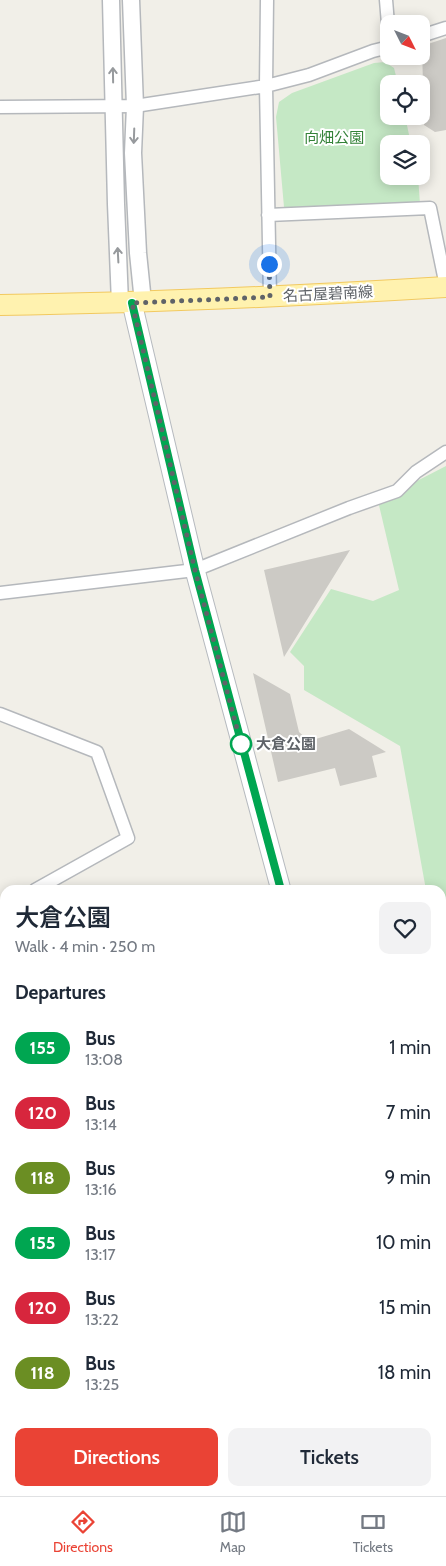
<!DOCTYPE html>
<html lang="en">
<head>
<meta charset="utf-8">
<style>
  body { margin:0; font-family:Cabin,"Noto Sans JP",sans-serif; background:#f2f2f3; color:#1f2937; height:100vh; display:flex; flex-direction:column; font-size:19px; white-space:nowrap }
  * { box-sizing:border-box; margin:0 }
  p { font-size:16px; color:#747a83 }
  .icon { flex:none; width:28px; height:28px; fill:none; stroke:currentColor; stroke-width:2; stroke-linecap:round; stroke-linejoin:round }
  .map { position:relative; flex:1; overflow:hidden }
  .side { position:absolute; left:0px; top:885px; width:446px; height:611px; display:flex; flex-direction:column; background:#fff; border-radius:15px 15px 0 0; box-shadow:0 2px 12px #0003 }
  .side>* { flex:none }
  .badge { padding:0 10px; border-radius:16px; font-size:18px; line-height:32px }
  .needle { width:32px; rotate:132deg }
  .controls { position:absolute; left:380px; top:15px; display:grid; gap:10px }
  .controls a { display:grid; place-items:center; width:50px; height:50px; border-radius:10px; background:#fff; box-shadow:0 2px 12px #0003; font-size:25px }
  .you { position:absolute; width:25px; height:25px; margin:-12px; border:4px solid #fff; border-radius:50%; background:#1a73e8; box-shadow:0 0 0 8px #1a73e833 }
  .map>.badge { position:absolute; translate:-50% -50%; box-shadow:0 0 0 2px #fff }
  h2 { padding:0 15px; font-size:19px; line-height:45px }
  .round { display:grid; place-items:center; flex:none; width:52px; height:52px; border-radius:10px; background:#f2f2f3 }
  .headline { display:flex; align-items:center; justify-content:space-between; height:85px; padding:0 15px }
  h1 { font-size:24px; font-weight:600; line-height:38px }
  .cta { display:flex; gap:10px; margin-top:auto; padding:10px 15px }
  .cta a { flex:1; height:58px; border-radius:10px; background:#ea4335; color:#fff; font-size:20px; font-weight:600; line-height:58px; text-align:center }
  .cta a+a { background:#f2f2f3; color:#1f2937 }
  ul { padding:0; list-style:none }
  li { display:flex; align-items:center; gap:15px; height:65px; padding:0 15px }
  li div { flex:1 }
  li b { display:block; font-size:19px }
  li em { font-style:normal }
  li .badge { min-width:55px; font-weight:700; text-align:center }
  .dock { display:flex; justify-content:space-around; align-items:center; height:70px; border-top:1px solid #e0e1e3; background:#fff; font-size:14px; color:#747a83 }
  .dock a { display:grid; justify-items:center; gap:2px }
  .dock .current { color:#ea4335 }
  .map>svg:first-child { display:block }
  .green { fill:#c5e8c5 }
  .water { fill:#aadaff }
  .building { fill:#cccac5 }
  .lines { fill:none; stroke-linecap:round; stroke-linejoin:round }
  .minor-casing { stroke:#b5b8bc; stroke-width:15 }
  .tertiary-casing { stroke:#b5b8bc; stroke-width:19 }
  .secondary-casing { stroke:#b6babf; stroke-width:21 }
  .primary-casing { stroke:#f2c960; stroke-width:22 }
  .minor { stroke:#fff; stroke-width:12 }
  .tertiary { stroke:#fff; stroke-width:16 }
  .secondary { stroke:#fff; stroke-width:19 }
  .primary { stroke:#fff2af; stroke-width:20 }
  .oneway { stroke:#979a9d }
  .line-casing { stroke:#fff; stroke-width:11 }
  .line { stroke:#00a651; stroke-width:8 }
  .walk { stroke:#5f6368; stroke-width:5; stroke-dasharray:0 9 }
  .stop-dot { fill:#fff; stroke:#00a651; stroke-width:2.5 }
  .labels { text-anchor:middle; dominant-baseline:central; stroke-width:4; stroke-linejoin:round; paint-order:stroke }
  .park-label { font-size:15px; fill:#348238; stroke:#fff }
  .street-label { font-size:15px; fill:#5f6368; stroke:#fff }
  .stop-label { font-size:15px; font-weight:bold; fill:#5f6368; stroke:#fff; text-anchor:start }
</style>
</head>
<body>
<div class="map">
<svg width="446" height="1496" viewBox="0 0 446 1496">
  <rect width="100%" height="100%" fill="#f1efe8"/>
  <path class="green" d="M 385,62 L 394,68 L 398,84 L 389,84 L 389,116 L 405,116 L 411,144 L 389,144 L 389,176 L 418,176 L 420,204 L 352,207 L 284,207 L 276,117 L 279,102 L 292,93 L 374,63 Z
    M 446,466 L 446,979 L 441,960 L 441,890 L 426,890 L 400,746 L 304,690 L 304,666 L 290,652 L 331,589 L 373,601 L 399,590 L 378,501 Z
    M 0,932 L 5,940 L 5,1004 L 0,1011 Z
    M 446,1423 L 446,1496 L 389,1496 L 394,1491 L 441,1491 L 441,1429 Z"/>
  <path class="water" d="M 446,1472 L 446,1496 L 433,1496 L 437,1491 L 441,1491 L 441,1482 Z"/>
  <path class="building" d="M 446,38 L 446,130 L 435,132 L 424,125 L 422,46 Z
    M 350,550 L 284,657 L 264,570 Z
    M 253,673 L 290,694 L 299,732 L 309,741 L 349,729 L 386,752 L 372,756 L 377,777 L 340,786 L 335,768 L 278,782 Z"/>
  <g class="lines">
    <defs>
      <path id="minor" d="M 267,0 L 266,86 L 270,297
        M 386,0 L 389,36
        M 421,36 L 446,28
        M 0,107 L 135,106 L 266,86 L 309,75 L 373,51 L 389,47
        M 268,215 L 430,208 L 446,286
        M 0,593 L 195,570 L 349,508 L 397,491 L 416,472 L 446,452
        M 0,714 L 97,752 L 128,838 L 35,890
        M 0,909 L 5,919
        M 0,1080 L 5,1073
        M 0,1271 L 5,1265
        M 0,1398 L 5,1403
        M 441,1399 L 446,1392
        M 0,1440 L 5,1435
        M 94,1491 L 98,1496
        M 219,1496 L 224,1491
        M 361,1496 L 366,1491"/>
      <path id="tertiary" d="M 111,0 L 116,204 L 120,303
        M 131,0 L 135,106 L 133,153 L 138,253 L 143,302"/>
      <path id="secondary" d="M 132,303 L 195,570 L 281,890
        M 441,1157 L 446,1164"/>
      <path id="primary" d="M 0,305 C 149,303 297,296 446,287"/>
    </defs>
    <use href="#minor" class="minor-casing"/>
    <use href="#tertiary" class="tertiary-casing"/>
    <use href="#secondary" class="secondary-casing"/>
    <use href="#primary" class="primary-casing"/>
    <use href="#minor" class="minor"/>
    <use href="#tertiary" class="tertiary"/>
    <use href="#secondary" class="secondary"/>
    <use href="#primary" class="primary"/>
  </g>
  <defs><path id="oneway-shaft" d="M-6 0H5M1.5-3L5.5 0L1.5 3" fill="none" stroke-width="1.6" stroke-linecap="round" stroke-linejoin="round" transform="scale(1.25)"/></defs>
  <g class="oneway">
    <use href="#oneway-shaft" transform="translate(113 75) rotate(-91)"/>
    <use href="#oneway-shaft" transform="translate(134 136) rotate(92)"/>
    <use href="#oneway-shaft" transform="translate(118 255) rotate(-93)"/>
  </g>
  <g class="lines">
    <defs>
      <path id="line" d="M 132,303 L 195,570 L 281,890"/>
    </defs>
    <use href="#line" class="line-casing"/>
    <use href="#line" class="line"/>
    <path class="walk" d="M 241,744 L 195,570 L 132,303 L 270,297 L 269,264"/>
  </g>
  <circle class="stop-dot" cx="241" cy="744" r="10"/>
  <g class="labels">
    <g class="park-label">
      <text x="334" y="138">向畑公園</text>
    </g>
    <g class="street-label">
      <text transform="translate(328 294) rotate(-3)">名古屋碧南線</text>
    </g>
    <g class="stop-label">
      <text x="256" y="744">大倉公園</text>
    </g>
  </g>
</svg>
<div class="controls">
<a><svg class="needle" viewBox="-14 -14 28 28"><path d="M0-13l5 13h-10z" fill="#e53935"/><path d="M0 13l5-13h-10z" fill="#747a83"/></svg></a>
<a><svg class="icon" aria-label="locate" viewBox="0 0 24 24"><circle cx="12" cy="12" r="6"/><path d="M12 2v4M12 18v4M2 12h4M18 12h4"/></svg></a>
<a><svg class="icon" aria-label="layers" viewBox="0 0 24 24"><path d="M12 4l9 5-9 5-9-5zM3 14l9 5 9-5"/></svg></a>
</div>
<div class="you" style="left:269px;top:264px"></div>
<section class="side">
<div class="headline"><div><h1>大倉公園</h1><p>Walk · 4 min · 250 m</p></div><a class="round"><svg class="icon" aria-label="heart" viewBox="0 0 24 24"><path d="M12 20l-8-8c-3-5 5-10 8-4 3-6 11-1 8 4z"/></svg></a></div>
<h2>Departures</h2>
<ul>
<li><span class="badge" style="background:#00a651;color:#fff">155</span><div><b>Bus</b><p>13:08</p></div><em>1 min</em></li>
<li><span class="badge" style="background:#d7263d;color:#fff">120</span><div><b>Bus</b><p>13:14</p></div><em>7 min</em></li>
<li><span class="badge" style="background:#6b8e23;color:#fff">118</span><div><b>Bus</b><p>13:16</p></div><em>9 min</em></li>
<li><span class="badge" style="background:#00a651;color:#fff">155</span><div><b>Bus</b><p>13:17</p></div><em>10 min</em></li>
<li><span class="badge" style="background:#d7263d;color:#fff">120</span><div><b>Bus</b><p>13:22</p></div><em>15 min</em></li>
<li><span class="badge" style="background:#6b8e23;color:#fff">118</span><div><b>Bus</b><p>13:25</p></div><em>18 min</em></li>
</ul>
<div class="cta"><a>Directions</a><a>Tickets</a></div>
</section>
</div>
<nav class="dock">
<a class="current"><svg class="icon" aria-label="directions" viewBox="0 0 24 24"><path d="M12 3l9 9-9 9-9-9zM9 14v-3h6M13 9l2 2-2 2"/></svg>Directions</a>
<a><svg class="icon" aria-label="map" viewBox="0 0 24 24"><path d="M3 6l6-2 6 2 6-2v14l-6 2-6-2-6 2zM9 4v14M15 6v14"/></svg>Map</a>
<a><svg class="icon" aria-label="tickets" viewBox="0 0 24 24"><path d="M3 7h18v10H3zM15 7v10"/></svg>Tickets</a>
</nav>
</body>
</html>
